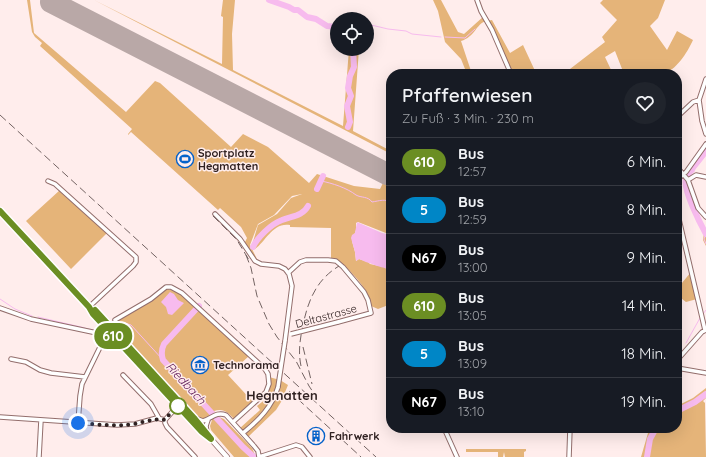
<!DOCTYPE html>
<html lang="de">
<head>
<meta charset="utf-8">
<style>
  body { margin:0; font-family:Quicksand,sans-serif; background:#20242c; color:#f1f3f6; height:100vh; display:flex; flex-direction:column; font-size:15px; white-space:nowrap }
  * { box-sizing:border-box; margin:0 }
  p { font-size:13px; color:#9ea1a6 }
  .icon { flex:none; width:22px; height:22px; fill:none; stroke:currentColor; stroke-width:2; stroke-linecap:round; stroke-linejoin:round }
  .map { position:relative; flex:1; overflow:hidden }
  .drawer { position:absolute; left:386px; top:69px; width:296px; height:364px; display:flex; flex-direction:column; background:#171b24; border-radius:16px; box-shadow:0 4px 16px #0002 }
  .drawer>* { flex:none }
  .badge { padding:0 8px; border-radius:13px; font-size:14px; line-height:26px }
  .controls { position:absolute; left:330px; top:12px; display:grid; gap:8px }
  .controls a { display:grid; place-items:center; width:44px; height:44px; border-radius:50%; background:#171b24; box-shadow:0 4px 16px #0002; font-size:20px }
  .you { position:absolute; width:20px; height:20px; margin:-10px; border:3px solid #fff; border-radius:50%; background:#1a73e8; box-shadow:0 0 0 6px #1a73e833 }
  .map>.badge { position:absolute; translate:-50% -50%; box-shadow:0 0 0 2px #fff }
  .round { display:grid; place-items:center; flex:none; width:42px; height:42px; border-radius:21px; background:#20242c }
  .summary { display:flex; align-items:center; justify-content:space-between; height:68px; padding:0 16px }
  h1 { font-size:19px; font-weight:600; line-height:30px }
  ul { padding:0; list-style:none }
  li { display:flex; align-items:center; gap:12px; height:48px; padding:0 16px; border-top:1px solid #363941 }
  li div { flex:1 }
  li b { display:block; font-size:15px }
  li em { font-style:normal }
  li .badge { min-width:44px; font-weight:700; text-align:center }
  .map>svg:first-child { display:block }
  .green { fill:#e5b479 }
  .water { fill:#f7bbee }
  .lines { fill:none; stroke-linecap:round; stroke-linejoin:round }
  .stream { stroke:#f7bbee; stroke-width:1 }
  .canal { stroke:#f7bbee; stroke-width:3.5 }
  .river { stroke:#f7bbee; stroke-width:6 }
  .runway { stroke:#b9a8a7; stroke-width:22 }
  .minor-casing { stroke:#936e6c; stroke-width:5.5 }
  .major-casing { stroke:#936e6c; stroke-width:6 }
  .minor { stroke:#fff; stroke-width:3.5 }
  .major { stroke:#fff; stroke-width:4.5 }
  .rail { stroke:#736362; stroke-width:1; stroke-dasharray:8 4; stroke-linecap:butt }
  .minor-bridge-casing { stroke:#936e6c; stroke-width:5.5; stroke-linecap:butt }
  .minor-bridge { stroke:#fff; stroke-width:3.5 }
  .line-casing { stroke:#fff; stroke-width:9 }
  .line { stroke:#6b8e23; stroke-width:6 }
  .walk { stroke:#302121; stroke-width:4; stroke-dasharray:0 7.2 }
  .stop-dot { fill:#fff; stroke:#6b8e23; stroke-width:2 }
  .labels { text-anchor:middle; dominant-baseline:central; stroke-width:3; stroke-linejoin:round; paint-order:stroke }
  .poi-label { font-size:11px; font-weight:bold; fill:#302121; stroke:#ffedec; text-anchor:start }
  .street-label { font-size:11px; fill:#302121; stroke:#ffedec }
  .water-label { font-size:12px; font-style:italic; fill:#5f1a58; stroke:#ffedec }
  .quarter-label { font-size:13px; font-weight:bold; fill:#302121; stroke:#ffedec }
</style>
</head>
<body>
<div class="map">
<svg width="706" height="457" viewBox="0 0 706 457">
  <rect width="100%" height="100%" fill="#ffedec"/>
  <path class="green" d="M 27,0 L 30,0 L 34,33 L 126,112 L 155,81 L 160,83 L 231,147 L 243,134 L 268,147 L 309,183 L 317,174 L 354,186 L 380,189 L 391,167 L 391,235 L 358,222 L 356,223 L 356,230 L 352,241 L 355,252 L 356,261 L 359,259 L 368,262 L 370,264 L 384,267 L 391,271 L 391,304 L 378,309 L 371,306 C 370,301 369,297 367,293 C 362,283 342,260 331,258 L 331,228 L 290,227 L 290,225 C 273,222 266,241 255,249 L 253,249 L 252,245 L 258,225 L 277,214 L 291,198 L 302,194 L 292,196 L 274,215 L 258,224 L 250,245 L 257,259 L 255,261 L 244,244 L 247,238 L 241,227 L 220,208 L 218,210 L 131,132 L 128,135 L 128,134 L 132,129 L 40,46 L 42,43 L 35,37 L 32,32 Z
    M 94,0 L 222,64 L 223,17 L 221,16 L 223,0 L 235,0 L 232,34 L 233,70 L 343,126 L 349,49 L 359,49 L 353,131 L 391,151 L 391,154 Z
    M 433,0 L 441,0 L 458,32 L 464,34 L 484,16 L 486,21 L 492,20 L 510,53 L 523,45 L 536,73 L 570,69 L 605,42 L 602,37 L 617,20 L 600,3 L 603,0 L 665,0 L 658,18 L 650,26 L 667,50 L 677,31 L 693,40 C 687,53 676,71 662,74 C 655,76 646,74 639,74 L 638,72 L 634,74 L 624,74 L 615,51 L 605,57 L 613,74 L 511,74 L 486,21 C 476,24 475,37 461,41 L 472,74 L 467,74 L 461,59 L 445,42 L 438,11 Z
    M 706,149 L 706,155 L 687,179 L 687,184 L 698,215 L 706,231 L 706,246 L 703,240 L 704,233 L 695,216 L 684,181 L 685,177 Z
    M 60,190 L 107,233 L 71,269 L 26,221 Z
    M 691,272 L 697,299 L 686,302 L 677,295 L 677,289 Z
    M 165,289 L 168,289 L 178,292 L 249,356 L 228,375 L 254,403 L 235,420 C 228,413 224,408 214,411 L 219,417 L 224,419 L 252,448 L 256,457 L 234,457 L 211,430 L 210,426 L 212,420 L 210,418 L 205,420 L 194,418 L 194,415 L 124,338 L 123,333 L 112,322 L 126,314 L 127,315 L 152,300 Z
    M 269,377 L 280,380 L 288,385 L 281,402 L 276,410 L 247,438 L 239,429 L 260,410 L 257,406 L 267,398 L 264,394 L 266,391 Z
    M 706,388 L 706,398 L 703,401 L 705,403 L 706,457 L 641,457 L 648,433 L 643,430 L 644,428 L 677,428 L 677,406 L 693,398 Z
    M 466,449 L 526,449 L 526,451 L 524,452 L 524,457 L 505,457 L 504,452 L 503,457 L 498,457 L 498,452 L 466,452 Z"/>
  <path class="water" d="M 357,222 L 382,233 L 391,235 L 391,271 C 385,267 378,267 372,264 C 368,263 364,261 359,259 L 356,261 L 355,252 L 351,238 L 352,235 L 355,233 Z
    M 170,292 L 174,294 L 178,300 L 184,303 L 172,315 L 168,314 L 166,307 L 161,302 Z"/>
  <g class="lines">
    <path class="stream" d="M 367,24 L 388,29 L 406,31 L 412,34 L 441,37
      M 445,37 L 465,38 L 475,29
      M 321,181 C 332,183 347,188 356,195 C 361,198 368,196 372,202 C 379,201 386,198 391,203
      M 706,234 L 704,239 L 706,244
      M 0,299 L 15,309 L 32,316
      M 703,314 L 706,310
      M 38,317 L 85,328
      M 118,325 L 125,323 L 131,325 L 163,360
      M 88,329 L 100,331
      M 686,343 L 700,318
      M 677,355 L 680,351"/>
    <path class="canal" d="M 691,171 L 693,171"/>
    <path class="river" d="M 269,0 L 289,7 L 294,10 L 298,10 L 307,17 L 316,19 L 327,26 L 337,27
      M 348,127 L 350,122 L 347,106 L 351,96 L 348,88 L 350,76 L 354,67 L 353,49
      M 706,151 C 700,160 690,169 686,179 C 682,188 701,225 706,234
      M 317,189 L 323,176
      M 253,247 C 257,238 271,224 282,220 C 292,216 303,216 308,206
      M 199,306 L 164,344 C 161,350 161,354 163,360 L 243,447 L 254,457
      M 677,411 L 695,402 L 706,394
      M 647,457 L 650,439 L 656,428"/>
    <path class="runway" d="M 51,2 L 387,174"/>
    <defs>
      <path id="minor" d="M 477,0 L 481,11 L 492,30 L 511,74
        M 699,100 L 702,121 L 706,134
        M 677,117 L 693,102 L 699,100 L 706,79
        M 677,167 L 688,180 L 698,208 L 706,217
        M 677,180 L 686,172 L 706,144
        M 688,180 L 696,175 L 706,177
        M 48,181 L 55,184 L 136,257 L 136,262 L 133,266 L 89,307
        M 677,211 L 705,330
        M 215,214 L 240,239 L 255,261 L 261,264 L 279,266 L 285,269 L 289,274 L 292,286 L 285,341
        M 288,273 L 300,262 L 306,260 L 328,260 L 336,261 L 343,267 L 364,292 L 368,300 L 371,313 L 338,322
        M 0,308 L 31,319 L 97,333 L 104,339 L 111,334
        M 115,320 L 151,299 L 166,287 L 171,287 L 182,293 L 253,358 L 265,369 L 268,374 L 269,384 L 266,392 L 233,422
        M 11,359 L 26,362 L 40,370 L 51,373 L 85,377
        M 677,363 L 679,358 L 702,332 L 706,330
        M 677,368 L 706,373
        M 123,375 L 151,404 L 159,418
        M 0,417 L 117,425 L 135,424 L 157,418 L 165,420
        M 195,418 L 203,421 C 211,419 216,411 226,415 L 254,446 L 258,451 L 259,457
        M 165,420 L 165,423 L 167,427 L 195,457
        M 165,420 L 173,411 L 174,402
        M 78,423 L 80,396 L 82,384 L 104,339
        M 444,428 L 457,457
        M 207,433 L 206,426 L 208,420
        M 243,433 C 259,420 272,407 278,387
        M 39,457 L 41,420
        M 259,457 L 296,445 L 302,447 L 310,457
        M 569,457 L 570,428"/>
      <path id="major" d="M 0,211 L 77,295 L 89,307 L 97,312 L 194,418 L 211,439
        M 90,308 L 93,314 L 202,432 L 211,439 L 227,457"/>
    </defs>
    <use href="#minor" class="minor-casing"/>
    <use href="#major" class="major-casing"/>
    <use href="#minor" class="minor"/>
    <use href="#major" class="major"/>
    <path class="rail" d="M 0,115 L 376,457
      M 213,216 L 237,240 L 249,260
      M 246,255 L 251,268 L 257,296 L 269,324 L 277,337 L 296,361 L 309,386 L 317,398
      M 303,347 L 312,384
      M 301,366 C 298,352 300,339 303,325 C 308,301 316,280 339,266
      M 289,391 L 361,457"/>
    <defs>
      <path id="minor-bridge" d="M 291,334 L 338,322
        M 278,387 L 285,341"/>
    </defs>
    <use href="#minor-bridge" class="minor-bridge-casing"/>
    <use href="#minor-bridge" class="minor-bridge"/>
  </g>
  <g class="lines">
    <defs>
      <path id="line" d="M 0,211 L 89,307 L 93,314 L 202,432 L 211,439 L 194,418 L 95,310"/>
    </defs>
    <use href="#line" class="line-casing"/>
    <use href="#line" class="line"/>
    <path class="walk" d="M 78,423 C 93,424 109,426 125,425 C 137,425 154,417 165,420 L 173,410 L 174,401 L 178,406"/>
  </g>
  <defs>
    <symbol id="stadium-ring" viewBox="-11 -11 22 22"><circle r="9.5" fill="#ffedec" stroke="#0562ca" stroke-width="1.5"/><path d="M0-5a6.5 5 0 1 0 0 10a6.5 5 0 1 0 0-10ZM-3.5-1.8h7v3.6h-7Z" fill="#0562ca"/></symbol>
    <symbol id="museum-ring" viewBox="-11 -11 22 22"><circle r="9.5" fill="#ffedec" stroke="#0562ca" stroke-width="1.5"/><path d="M0-6L6-3V-2H-6V-3ZM-5-1h2V3h-2ZM-1-1h2V3h-2ZM3-1h2V3H3ZM-6 4H6V6H-6Z" fill="#0562ca"/></symbol>
    <symbol id="building-ring" viewBox="-11 -11 22 22"><circle r="9.5" fill="#ffedec" stroke="#0562ca" stroke-width="1.5"/><path d="M-4-6H4V6H1V3H-1V6H-4ZM-2.5-4.3h1.7v1.8h-1.7ZM.8-4.3h1.7v1.8H.8ZM-2.5-1h1.7V.8h-1.7ZM.8-1h1.7V.8H.8Z" fill="#0562ca"/></symbol>
  </defs>
  <g fill-rule="evenodd">
    <use href="#stadium-ring" x="175" y="149" width="20" height="20"/>
    <use href="#museum-ring" x="190" y="355" width="20" height="20"/>
    <use href="#building-ring" x="306" y="426" width="20" height="20"/>
  </g>
  <circle class="stop-dot" cx="178" cy="406" r="8"/>
  <g class="labels">
    <g class="poi-label">
      <text x="198" y="153">Sportplatz<tspan x="198" dy="13">Hegmatten</tspan></text>
      <text x="213" y="365">Technorama</text>
      <text x="329" y="436">Fahrwerk</text>
    </g>
    <g class="street-label">
      <text transform="translate(326 316) rotate(-15)">Deltastrasse</text>
    </g>
    <g class="water-label">
      <text transform="translate(186 383) rotate(47)">Riedbach</text>
    </g>
    <g class="quarter-label">
      <text x="282" y="395">Hegmatten</text>
    </g>
  </g>
</svg>
<div class="controls">
<a><svg class="icon" aria-label="locate" viewBox="0 0 24 24"><circle cx="12" cy="12" r="6"/><path d="M12 2v4M12 18v4M2 12h4M18 12h4"/></svg></a>
</div>
<div class="you" style="left:78px;top:423px"></div>
<b class="badge" style="left:113px;top:336px;background:#6b8e23;color:#fff">610</b>
<section class="drawer">
<div class="summary"><div><h1>Pfaffenwiesen</h1><p>Zu Fuß · 3 Min. · 230 m</p></div><a class="round"><svg class="icon" aria-label="heart" viewBox="0 0 24 24"><path d="M12 20l-8-8c-3-5 5-10 8-4 3-6 11-1 8 4z"/></svg></a></div>
<ul>
<li><span class="badge" style="background:#6b8e23;color:#fff">610</span><div><b>Bus</b><p>12:57</p></div><em>6 Min.</em></li>
<li><span class="badge" style="background:#0086c6;color:#fff">5</span><div><b>Bus</b><p>12:59</p></div><em>8 Min.</em></li>
<li><span class="badge" style="background:#000;color:#fff">N67</span><div><b>Bus</b><p>13:00</p></div><em>9 Min.</em></li>
<li><span class="badge" style="background:#6b8e23;color:#fff">610</span><div><b>Bus</b><p>13:05</p></div><em>14 Min.</em></li>
<li><span class="badge" style="background:#0086c6;color:#fff">5</span><div><b>Bus</b><p>13:09</p></div><em>18 Min.</em></li>
<li><span class="badge" style="background:#000;color:#fff">N67</span><div><b>Bus</b><p>13:10</p></div><em>19 Min.</em></li>
</ul>
</section>
</div>
</body>
</html>
